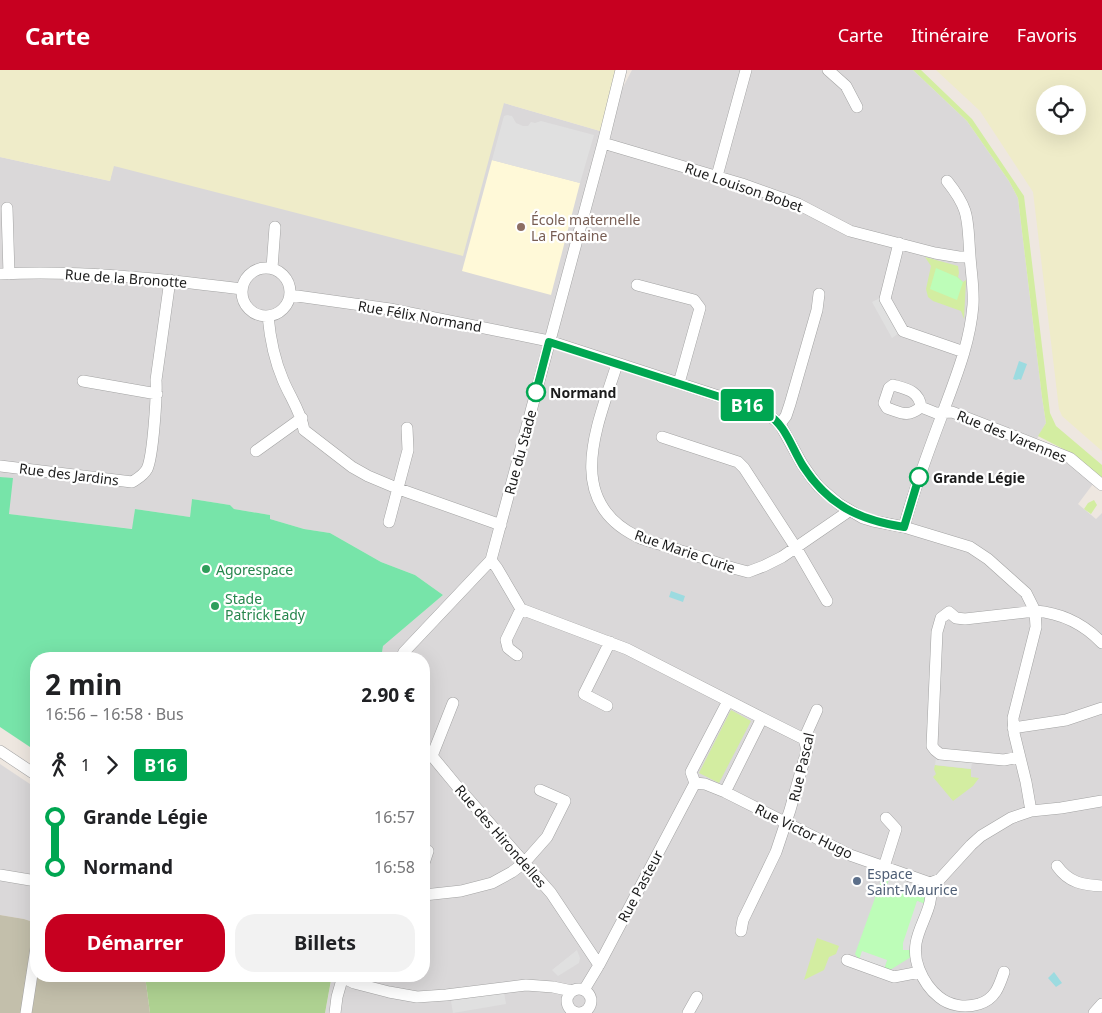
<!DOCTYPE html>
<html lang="fr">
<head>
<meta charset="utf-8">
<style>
  body { margin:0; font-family:"Noto Sans",sans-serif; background:#f2f2f2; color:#202124; height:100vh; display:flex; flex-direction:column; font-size:19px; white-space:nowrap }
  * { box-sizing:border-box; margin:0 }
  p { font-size:16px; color:#757577 }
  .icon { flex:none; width:28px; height:28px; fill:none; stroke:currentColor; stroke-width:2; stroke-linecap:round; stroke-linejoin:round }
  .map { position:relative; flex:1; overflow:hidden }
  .drawer { position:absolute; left:30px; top:582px; width:400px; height:330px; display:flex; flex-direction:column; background:#fff; border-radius:20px; box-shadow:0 5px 20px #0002 }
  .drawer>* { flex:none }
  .badge { padding:0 10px; border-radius:4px; font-size:18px; line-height:32px }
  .fabs { position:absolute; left:1036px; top:15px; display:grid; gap:10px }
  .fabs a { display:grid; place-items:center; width:50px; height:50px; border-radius:50%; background:#fff; box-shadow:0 5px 20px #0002; font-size:25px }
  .map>.badge { position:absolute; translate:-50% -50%; box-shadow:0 0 0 2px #fff }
  .legs { display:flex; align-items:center; gap:8px; height:55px; padding:0 15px; font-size:16px }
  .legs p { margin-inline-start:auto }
  .summary { display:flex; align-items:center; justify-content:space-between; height:85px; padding:0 15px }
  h1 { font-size:28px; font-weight:700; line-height:38px }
  .action { display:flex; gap:10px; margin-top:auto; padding:10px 15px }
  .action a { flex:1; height:58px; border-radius:20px; background:#c70020; color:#fff; font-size:20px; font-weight:700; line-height:58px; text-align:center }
  .action a+a { background:#f2f2f2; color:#202124 }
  ul { padding:0 15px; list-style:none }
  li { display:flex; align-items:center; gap:18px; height:50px; font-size:19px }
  li i { display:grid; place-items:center; width:8px; height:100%; margin:0 6px; background:currentColor }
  li i::after { content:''; width:12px; height:12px; margin:-6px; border:4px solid; border-radius:50%; background:#fff }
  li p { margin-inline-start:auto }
  li:first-child i { background:linear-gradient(#0000 50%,currentColor 0) }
  li:last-child i { background:linear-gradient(currentColor 50%,#0000 0) }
  header { display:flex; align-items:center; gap:30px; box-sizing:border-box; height:70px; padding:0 25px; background:#c70020; color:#fff }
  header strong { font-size:24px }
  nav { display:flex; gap:28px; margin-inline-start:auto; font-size:18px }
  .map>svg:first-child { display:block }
  .residential { fill:#dad8d9 }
  .education { fill:#fff9d8 }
  .construction { fill:#c3bfab }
  .farmland { fill:#efecc9; fill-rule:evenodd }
  .grass { fill:#d3eda1 }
  .forest { fill:#aed191 }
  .park { fill:#bdfdb8 }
  .pitch { fill:#77e4a9 }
  .parking { fill:#e0e0e0 }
  .water { fill:#9cdbe0 }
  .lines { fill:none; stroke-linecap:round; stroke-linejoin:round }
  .minor-casing { stroke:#a3a3a3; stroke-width:12 }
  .minor { stroke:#fff; stroke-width:11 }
  .line-1-casing { stroke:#fff; stroke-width:11 }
  .line-1 { stroke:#00a651; stroke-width:8 }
  .education-dot { fill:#8d6e63; stroke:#fff; stroke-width:2 }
  .stop-1-dot { fill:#fff; stroke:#00a651; stroke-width:2.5 }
  .leisure-dot { fill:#2e9e5b; stroke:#fff; stroke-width:2 }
  .service-dot { fill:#5c6f8a; stroke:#fff; stroke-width:2 }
  .labels { text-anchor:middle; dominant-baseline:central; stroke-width:4.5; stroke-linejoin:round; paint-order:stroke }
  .street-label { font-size:14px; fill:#1c1c1c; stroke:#fff }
  .education-label { font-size:14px; fill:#785e54; stroke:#fff; text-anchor:start }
  .stop-label { font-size:14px; font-weight:bold; fill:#1c1c1c; stroke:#fff; text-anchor:start }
  .leisure-label { font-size:14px; fill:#27864d; stroke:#fff; text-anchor:start }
  .service-label { font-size:14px; fill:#4e5e75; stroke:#fff; text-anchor:start }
</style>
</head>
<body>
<header>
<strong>Carte</strong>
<nav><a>Carte</a><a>Itinéraire</a><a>Favoris</a></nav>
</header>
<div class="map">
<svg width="1102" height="943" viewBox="0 0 1102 943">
  <rect width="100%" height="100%" fill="#eee7e0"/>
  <path class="residential" d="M 632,0 L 913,0 L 967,51 L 1009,111 L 1018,128 L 1042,327 L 1046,353 L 1032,378 L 1067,391 L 1093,414 L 1078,434 L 1096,449 L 1102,443 L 1102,943 L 325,943 L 332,906 L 424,906 L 424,589 L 381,589 L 383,576 L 443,525 L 415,505 L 381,492 L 330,463 L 304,459 L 270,449 L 270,445 L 234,439 L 230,435 L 192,429 L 190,447 L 135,439 L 133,459 L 8,444 L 12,409 L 0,407 L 0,87 L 110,111 L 113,96 L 504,33 L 600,61 Z
    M 0,694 L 36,718 L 36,853 L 24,849 L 0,845 Z"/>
  <path class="education" d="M 492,90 L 580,113 L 551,225 L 462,201 Z"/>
  <path class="construction" d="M 0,845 L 24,849 L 36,853 L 36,906 L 145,906 L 150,943 L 0,943 Z"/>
  <path class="farmland" d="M 0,0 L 617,0 L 600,61 L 504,33 L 463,186 L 114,96 L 110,111 L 0,87 Z
    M 936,0 L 1102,0 L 1102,381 L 1062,346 L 1059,339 L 1033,122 L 980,41 ZM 1045,24 L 1078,24 L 1078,56 L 1045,56 Z"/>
  <path class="grass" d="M 913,0 L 921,0 L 972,49 L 1024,126 L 1050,343 L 1056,356 L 1102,395 L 1102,409 L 1071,383 L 1038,366 L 1046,353 L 1042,327 L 1018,128 L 1009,111 L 967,51 Z
    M 925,187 L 958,196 L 959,203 L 958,207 L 963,212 L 966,210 L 964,249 L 961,241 L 933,231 L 928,227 L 926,219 L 931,196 Z
    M 1094,430 L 1097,435 L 1091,444 L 1084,439 L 1088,433 Z
    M 731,640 L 751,651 L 719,713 L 699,703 Z
    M 935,695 L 971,699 L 971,707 L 979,708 L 973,716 L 953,731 L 933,707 L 936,704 L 934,699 Z
    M 817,868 L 839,876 L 836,884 L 829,887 L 824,900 L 804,910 Z"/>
  <path class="forest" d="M 145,906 L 326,906 L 331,910 L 325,943 L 150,943 Z"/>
  <path class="park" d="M 936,198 L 957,207 L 963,212 L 957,230 L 930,219 Z
    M 886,807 L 890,807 L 887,816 L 910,823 L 913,814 C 923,819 926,823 925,834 L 917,831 L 911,887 L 890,900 L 884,899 L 887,890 L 859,890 L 855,884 L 881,811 Z"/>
  <path class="pitch" d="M 0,407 L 13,408 L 9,444 L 132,459 L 135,439 L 190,447 L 192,429 L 230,435 L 234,439 L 270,445 L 270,449 L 304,459 L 330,463 L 381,492 L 415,505 L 443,525 L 383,576 L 381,589 L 36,589 L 36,681 L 0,657 Z"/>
  <path class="parking" d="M 507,45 L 512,46 L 516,53 L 523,56 L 528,56 L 531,52 L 535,53 L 541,51 L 594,65 L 580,113 L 492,90 L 504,46 Z
    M 880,228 L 899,263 L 892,268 L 872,232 Z
    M 936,687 L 972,692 L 971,699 L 935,695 Z
    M 890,807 L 913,814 L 910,823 L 887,816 Z
    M 917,831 L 925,834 L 911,880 L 903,880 L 903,873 Z
    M 577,880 L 580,888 L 579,893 L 558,906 L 552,900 Z
    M 862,881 L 887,890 L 884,899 L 859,890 Z
    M 504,922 L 506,934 L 453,943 L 451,931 Z"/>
  <path class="water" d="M 1019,291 L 1027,294 L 1021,310 L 1019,309 L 1016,310 L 1013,309 Z
    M 671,521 L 685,526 L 683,532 L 669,527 Z
    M 1054,902 L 1062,913 L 1056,917 L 1048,908 Z"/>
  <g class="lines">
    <defs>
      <path id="minor" d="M 828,0 L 846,16 L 857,37
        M 603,73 L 742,114 L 798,134 L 850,161 L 935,183 L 959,187 L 970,187
        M 717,106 L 746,0
        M 7,138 L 9,204
        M 899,173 L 885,229 L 903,261 L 964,282
        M242 222a24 24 0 1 1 48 0a24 24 0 1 1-48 0Z
        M 272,198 L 275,157
        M 0,204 C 81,200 161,209 242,219
        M 637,215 L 694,230 L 700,238 L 679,313
        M 290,225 L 390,239 L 549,271 L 749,336 L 766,343 L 780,354 L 802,394 L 811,407 L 819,417 L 839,434 L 863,448 L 873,451 L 904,457 L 970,477 L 988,489 L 1026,523 L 1035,541 L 1036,557 L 1013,648 L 1014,663 L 1026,712 L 1031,741
        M 268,246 C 270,268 274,289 283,310 C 290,327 301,342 304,360 L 352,397 L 368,406 L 399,419 L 501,455
        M 617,294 C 599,352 562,429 636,466 C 645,471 658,473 668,477 C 690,483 711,491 733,498 L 748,502 L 764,496 L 782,487 L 849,441
        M 83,311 L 157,324
        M 921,337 C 919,321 907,319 893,315 L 889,318 L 884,333 L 887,338 C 902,343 907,348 921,337 L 936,343 L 952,342 L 1070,388 L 1102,415
        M 780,354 L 786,346 L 790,334 L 817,240 L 819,224
        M 662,367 L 738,392 L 744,398 L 798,481 L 827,531
        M 256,381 L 302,348
        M 0,396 L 132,412 C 138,408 143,406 147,399 C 153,387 157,325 156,310 L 170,210
        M 389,452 L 408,380 L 407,358
        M 904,457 C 914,419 928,382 942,345 C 955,309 970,274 973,235 C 974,218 971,202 970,186 C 967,150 971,141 947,111
        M 491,490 L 497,498 L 521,539 L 627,579 L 762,648 L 725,722
        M 517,585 L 508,578 L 506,570 L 521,539
        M 401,589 L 404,582 L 491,490 L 603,73 L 621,0
        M 453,633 L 432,686 L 456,715 L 551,823 L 599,895
        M 607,636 L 584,624 L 610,572
        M 762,648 L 804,669
        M 1013,658 L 1066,650 L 1102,638
        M 0,681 L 36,705
        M 1019,687 L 1004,690 L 940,684 L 935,680 L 932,676 L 937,562 L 941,548 L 949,542 L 956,548 L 965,549 L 1035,541 C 1061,543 1084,554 1102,573
        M 695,713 L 705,714 L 725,722 L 850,785 L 930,813 L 940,809 L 971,775 L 981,766 L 1011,748 L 1031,741 L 1061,738 L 1102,731
        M 695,713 L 691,702 L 728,631
        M 424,793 L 428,781
        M 1057,796 C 1069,813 1083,815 1102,816
        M 884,797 L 896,759 L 886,748
        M 0,805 L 36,811
        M 930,813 C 937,845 905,863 919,899 C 923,909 930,920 939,927 C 950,936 965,938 979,934 C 995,929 999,917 1004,902
        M 424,825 L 461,821 L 492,813 L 512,802 L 524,793 L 547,767 L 565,731 L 540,720
        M 741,861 L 743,850 L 776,782 L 790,740 L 807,680 L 804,669 L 817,640
        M 847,890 L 894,907 L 920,902
        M 344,906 L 348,910 L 354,913 L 389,922 L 417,927 L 446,925 L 526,915 L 553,917 L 572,921
        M567 931a12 12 0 1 1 24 0a12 12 0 1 1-24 0Z
        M 584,920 L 599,895 L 695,713
        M 26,943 L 36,878
        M 335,943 L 337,927 L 343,906
        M 688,943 L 697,927
        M 1094,943 L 1102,934"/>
    </defs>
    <use href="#minor" class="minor-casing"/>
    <use href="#minor" class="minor"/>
  </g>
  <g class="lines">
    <defs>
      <path id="line-1" d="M 536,322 L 549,272 L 748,336 C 754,338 761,340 766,343 C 786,355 791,377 803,396 C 828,435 859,450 904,457 L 919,407"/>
    </defs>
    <use href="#line-1" class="line-1-casing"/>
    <use href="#line-1" class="line-1"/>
  </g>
  <circle class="education-dot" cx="521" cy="157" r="5"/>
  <g class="stop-1-dot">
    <circle cx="536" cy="322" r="9"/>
    <circle cx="919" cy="407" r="9"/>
  </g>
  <g class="leisure-dot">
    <circle cx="206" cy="499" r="5"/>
    <circle cx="215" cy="536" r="5"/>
  </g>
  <circle class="service-dot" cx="857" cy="811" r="5"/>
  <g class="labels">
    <g class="street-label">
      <text transform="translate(744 117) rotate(19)">Rue Louison Bobet</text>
      <text transform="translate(126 208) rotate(4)">Rue de la Bronotte</text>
      <text transform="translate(420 246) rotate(10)">Rue Félix Normand</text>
      <text transform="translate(1012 366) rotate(22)">Rue des Varennes</text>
      <text transform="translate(520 382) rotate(-75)">Rue du Stade</text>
      <text transform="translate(69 404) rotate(7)">Rue des Jardins</text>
      <text transform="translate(685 481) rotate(19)">Rue Marie Curie</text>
      <text transform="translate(801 697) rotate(-77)">Rue Pascal</text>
      <text transform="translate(804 761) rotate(26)">Rue Victor Hugo</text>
      <text transform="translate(501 766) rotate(49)">Rue des Hirondelles</text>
      <text transform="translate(640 816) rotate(-62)">Rue Pasteur</text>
    </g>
    <g class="education-label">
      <text x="531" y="149">École maternelle<tspan x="531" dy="16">La Fontaine</tspan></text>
    </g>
    <g class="stop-label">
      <text x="550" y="322">Normand</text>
      <text x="933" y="407">Grande Légie</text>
    </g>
    <g class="leisure-label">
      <text x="216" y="499">Agorespace</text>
      <text x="225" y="528">Stade<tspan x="225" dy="16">Patrick Eady</tspan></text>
    </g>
    <g class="service-label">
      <text x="867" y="803">Espace<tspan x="867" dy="16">Saint-Maurice</tspan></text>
    </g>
  </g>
</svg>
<div class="fabs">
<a><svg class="icon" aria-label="locate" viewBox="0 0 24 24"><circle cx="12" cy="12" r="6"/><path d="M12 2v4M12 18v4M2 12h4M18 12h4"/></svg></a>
</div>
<b class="badge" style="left:747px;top:335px;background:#00a651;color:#fff">B16</b>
<section class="drawer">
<div class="summary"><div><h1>2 min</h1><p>16:56 – 16:58 · Bus</p></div><b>2.90 €</b></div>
<div class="legs"><svg class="icon" aria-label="walk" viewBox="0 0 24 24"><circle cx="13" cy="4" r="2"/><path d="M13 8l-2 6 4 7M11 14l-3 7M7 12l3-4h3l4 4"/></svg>1<svg class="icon" aria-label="forward" viewBox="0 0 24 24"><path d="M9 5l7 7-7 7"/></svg><b class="badge" style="background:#00a651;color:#fff">B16</b></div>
<ul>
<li><i style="color:#00a651"></i><b>Grande Légie</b><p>16:57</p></li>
<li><i style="color:#00a651"></i><b>Normand</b><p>16:58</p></li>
</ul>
<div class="action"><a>Démarrer</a><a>Billets</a></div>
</section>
</div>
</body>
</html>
